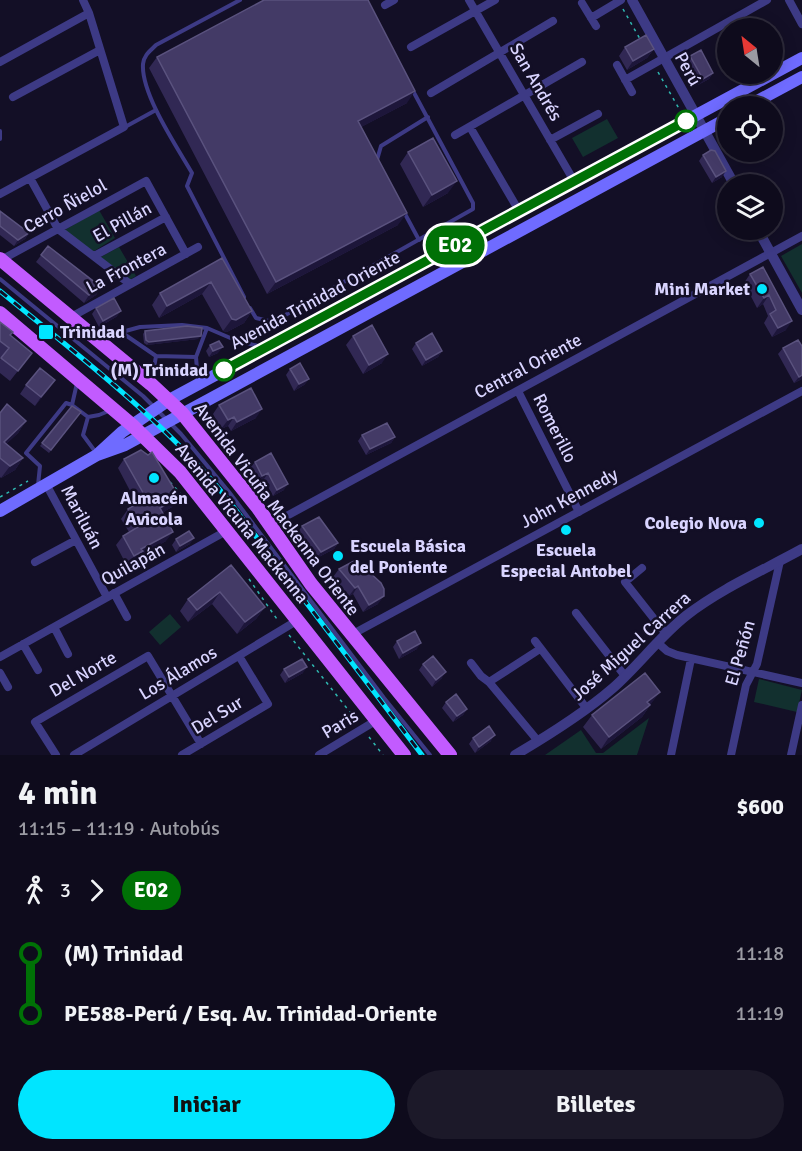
<!DOCTYPE html>
<html lang="es">
<head>
<meta charset="utf-8">
<style>
  body { margin:0; font-family:Signika,sans-serif; background:#1c1929; color:#f1f3f6; height:100vh; display:flex; flex-direction:column; font-size:22px; white-space:nowrap }
  * { box-sizing:border-box; margin:0 }
  p { font-size:20px; color:#9b9ba3 }
  .icon { flex:none; width:33px; height:33px; fill:none; stroke:currentColor; stroke-width:2; stroke-linecap:round; stroke-linejoin:round }
  .map { position:relative; height:755px; overflow:hidden }
  .drawer { display:flex; flex-direction:column; background:#0e0b1c; flex:1 }
  .drawer>* { flex:none }
  .badge { padding:0 12px; border-radius:20px; font-size:21px; line-height:39px }
  .needle { width:39px; rotate:330deg }
  .buttons { position:absolute; left:717px; top:18px; display:grid; gap:12px }
  .buttons a { display:grid; place-items:center; width:66px; height:66px; border-radius:50%; background:#0e0b1c; box-shadow:0 3px 15px #0003,0 0 0 2px #2e2b3b; font-size:30px }
  .map>.badge { position:absolute; translate:-50% -50%; box-shadow:0 0 0 3px #fff }
  .legs { display:flex; align-items:center; gap:9px; height:66px; padding:0 18px; font-size:20px }
  .legs p { margin-inline-start:auto }
  .head { display:flex; align-items:center; justify-content:space-between; height:102px; padding:0 18px }
  h1 { font-size:33px; font-weight:800; line-height:45px }
  .cta { display:flex; gap:12px; margin-top:auto; padding:12px 18px }
  .cta a { flex:1; height:69px; border-radius:36px; background:#00e5ff; color:#111; font-size:24px; font-weight:800; line-height:69px; text-align:center }
  .cta a+a { background:#1c1929; color:#f1f3f6 }
  ul { padding:0 18px; list-style:none }
  li { display:flex; align-items:center; gap:21px; height:60px; font-size:22px }
  li i { display:grid; place-items:center; width:9px; height:100%; margin:0 8px; background:currentColor }
  li i::after { content:''; width:15px; height:15px; margin:-8px; border:4px solid; border-radius:50%; background:#0e0b1c }
  li p { margin-inline-start:auto }
  li:first-child i { background:linear-gradient(#0000 50%,currentColor 0) }
  li:last-child i { background:linear-gradient(currentColor 50%,#0000 0) }
  .map>svg:first-child { display:block }
  .green { fill:#12302f }
  .lines { fill:none; stroke-linecap:round; stroke-linejoin:round }
  .path { stroke:#2fb8b0; stroke-width:1.5; stroke-dasharray:3 4.5; stroke-linecap:butt }
  .service { stroke:#3d3a85; stroke-width:4 }
  .minor { stroke:#3d3a85; stroke-width:8 }
  .tertiary { stroke:#3d3a85; stroke-width:10 }
  .secondary { stroke:#6f6bff; stroke-width:12 }
  .primary { stroke:#c25bff; stroke-width:14 }
  .rail-casing { stroke:#00e5ff; stroke-width:5 }
  .rail { stroke:#130f26; stroke-width:3; stroke-dasharray:9; stroke-linecap:butt }
  .wall { fill:#312854 }
  .shaded-wall { fill:#1d163a }
  .building { fill:#433a66; stroke:#5a527e; stroke-width:1.5 }
  .line-1-casing { stroke:#fff; stroke-width:14 }
  .line-1 { stroke:#007106; stroke-width:9 }
  .stop-1-dot { fill:#fff; stroke:#007106; stroke-width:3 }
  .poi-dot { fill:#00e5ff; stroke:#130f26; stroke-width:2 }
  .labels { text-anchor:middle; dominant-baseline:central; stroke-width:5; stroke-linejoin:round; paint-order:stroke }
  .street-label { font-size:18px; fill:#d9d4ff; stroke:#130f26 }
  .poi-label { font-size:18px; font-weight:bold; fill:#d9d4ff; stroke:#130f26; text-anchor:end }
  .stop-label { font-size:18px; font-weight:bold; fill:#d9d4ff; stroke:#130f26; text-anchor:end }
</style>
</head>
<body>
<div class="map">
<svg width="802" height="755" viewBox="0 0 802 755">
  <rect width="100%" height="100%" fill="#130f26"/>
  <path class="green" d="M 607,119 L 618,138 L 583,157 L 572,138 Z
    M 99,210 L 115,238 L 91,253 L 63,231 Z
    M 802,244 L 802,293 L 781,256 Z
    M 119,247 L 136,276 L 126,282 L 97,259 Z
    M 170,614 L 181,627 L 160,645 L 149,632 Z
    M 759,679 L 802,690 L 797,712 L 754,702 Z
    M 649,718 L 637,755 L 545,755 L 581,730 L 596,753 L 603,753 Z"/>
  <g class="lines">
    <path class="path" d="M 623,9 L 640,39
      M 658,72 L 681,112
      M 170,482 L 189,503
      M 0,497 L 28,481
      M 249,579 L 279,622
      M 289,635 L 357,721
      M 369,737 L 383,755"/>
    <path class="service" d="M 240,0 L 156,45 C 150,51 144,55 143,64 C 141,94 177,147 192,173 L 187,186 L 244,297
      M 125,127 L 156,110
      M 0,131 L 0,139
      M 377,160 L 381,146 L 428,117
      M 404,212 L 419,240
      M 0,279 L 143,396 L 181,434 L 229,492 L 384,698 L 430,755
      M 250,308 L 256,318 L 273,322 L 473,209 L 473,203 L 412,89
      M 121,332 L 156,356 L 152,380
      M 100,338 L 140,327 L 182,325 L 207,328 L 235,340 L 262,347
      M 156,356 L 196,357
      M 198,382 L 196,357 L 207,328
      M 77,383 L 72,405 L 88,417 L 99,415 L 111,410
      M 88,417 L 83,435 L 97,454
      M 38,485 L 40,466 L 26,453 L 66,403 L 72,405"/>
    <path class="minor" d="M 469,0 L 574,181
      M 789,0 L 802,24
      M 582,3 L 596,26
      M 385,5 L 394,0
      M 591,18 L 621,0
      M 411,47 L 495,0
      M 0,62 L 89,13
      M 617,65 L 632,92
      M 625,80 L 767,0
      M 431,93 L 553,21
      M 13,97 L 100,50
      M 470,127 L 519,211
      M 455,135 L 582,62
      M 550,140 L 598,114
      M 30,178 L 58,229 L 130,284
      M 0,194 L 124,127 L 89,13 L 83,0
      M 94,256 L 166,217
      M 1,260 L 146,181 L 186,254
      M 71,317 L 198,247
      M 518,391 L 579,512
      M 46,484 L 107,597
      M 270,525 L 802,236
      M 35,562 L 76,540
      M 642,568 L 625,582 L 666,634
      M 114,593 L 127,617
      M 576,613 L 625,676
      M 54,627 L 68,654
      M 351,635 L 802,391
      M 535,641 L 587,709
      M 658,643 L 667,651 L 677,655 L 802,683
      M 23,644 L 38,670
      M 0,657 L 228,530
      M 471,663 L 481,676 L 489,682 L 538,741
      M 0,673 L 8,687
      M 489,682 L 540,649
      M 56,755 L 35,722 L 148,656 L 201,744
      M 74,755 L 298,620
      M 182,755 L 268,704 L 239,656
      M 319,755 L 377,720
      M 671,755 L 691,659
      M 731,755 L 746,685 L 757,664 L 780,561
      M 791,755 L 802,705"/>
    <path class="tertiary" d="M 632,0 L 734,184
      M 758,230 L 802,310
      M 515,755 C 549,735 583,714 613,688 C 639,665 660,636 687,615 C 722,588 764,570 802,549"/>
    <path class="secondary" d="M 748,106 L 802,77
      M 98,454 L 122,432 L 169,400 L 802,58
      M 0,511 L 97,455 L 125,445 L 728,118"/>
    <path class="primary" d="M 0,259 L 151,384 L 182,413 L 258,508 L 311,584 L 450,755
      M 0,313 L 132,425 L 180,472 L 404,755"/>
    <defs>
      <path id="rail" d="M 0,291 C 80,357 164,420 229,501 L 422,755"/>
    </defs>
    <use href="#rail" class="rail-casing"/>
    <use href="#rail" class="rail"/>
  </g>
  <path class="wall" d="M 625,47 L 654,49 L 647,58 L 627,70 L 619,56 Z
    M 690,56 L 713,73 L 709,79 L 698,85 L 686,62 Z
    M 157,57 L 407,103 L 361,127 L 398,225 L 267,294 L 149,68 Z
    M 408,152 L 448,193 L 423,207 L 400,164 Z
    M 703,155 L 722,177 L 712,183 L 699,161 Z
    M 0,211 L 29,233 L 25,239 L 14,246 L 0,235 Z
    M 48,246 L 101,287 L 96,295 L 84,303 L 36,262 Z
    M 222,258 L 252,311 L 244,323 L 227,332 L 223,331 L 202,294 L 159,318 L 152,305 L 160,293 Z
    M 763,267 L 786,330 L 772,337 L 764,323 L 768,316 L 763,304 L 757,308 L 744,283 L 750,274 Z
    M 96,308 L 121,311 L 116,317 L 99,327 L 92,314 Z
    M 0,322 L 10,335 L 32,353 L 10,381 L 0,373 L 0,360 L 1,358 L 0,357 Z
    M 145,331 L 198,339 L 147,345 L 144,343 L 143,334 Z
    M 353,336 L 382,363 L 363,374 L 346,345 Z
    M 416,343 L 442,351 L 438,357 L 422,366 L 412,349 Z
    M 210,345 L 218,353 L 209,357 L 206,351 Z
    M 802,346 L 802,379 L 794,383 L 778,354 L 783,348 Z
    M 290,369 L 309,379 L 304,385 L 294,391 L 286,375 Z
    M 55,380 L 35,406 L 20,394 L 26,385 Z
    M 219,405 L 256,418 L 231,431 L 228,426 L 221,429 L 213,414 Z
    M 72,406 L 81,412 L 49,453 L 40,446 Z
    M 0,413 L 26,421 L 18,433 L 6,444 L 23,458 L 15,470 L 1,478 L 0,477 Z
    M 362,435 L 395,437 L 391,443 L 366,455 L 358,441 Z
    M 271,453 L 284,490 L 273,496 L 264,479 L 258,482 L 250,468 L 255,462 Z
    M 124,459 L 179,497 L 172,507 L 162,513 L 166,541 L 140,556 L 136,561 L 127,566 L 116,545 L 123,536 L 129,532 L 121,519 L 128,509 L 137,504 L 118,468 Z
    M 302,526 L 338,543 L 334,549 L 317,558 L 298,532 Z
    M 176,539 L 190,544 L 176,552 L 172,545 Z
    M 231,565 L 265,607 L 256,619 L 237,634 L 212,604 L 188,622 L 180,611 L 188,599 Z
    M 339,569 L 378,604 L 363,612 L 353,594 L 349,596 L 333,577 Z
    M 397,641 L 417,649 L 399,659 L 393,647 Z
    M 423,664 L 442,678 L 432,687 L 419,670 Z
    M 284,669 L 303,673 L 285,683 L 280,675 Z
    M 446,702 L 467,709 L 463,715 L 453,722 L 442,708 Z
    M 651,704 L 642,717 L 601,749 L 583,727 L 592,715 Z
    M 473,738 L 491,741 L 475,753 L 469,744 Z"/>
  <path class="shaded-wall" d="M 654,49 L 647,58 L 627,70 L 633,61 Z
    M 713,73 L 709,79 L 698,85 L 703,79 Z
    M 415,91 L 407,103 L 350,133 L 358,121 Z
    M 726,171 L 722,177 L 712,183 L 716,177 Z
    M 457,181 L 448,193 L 423,207 L 432,195 Z
    M 407,213 L 398,225 L 267,294 L 276,282 Z
    M 29,233 L 25,239 L 14,246 L 18,240 Z
    M 211,282 L 202,294 L 159,318 L 167,306 Z
    M 101,287 L 96,295 L 84,303 L 89,295 Z
    M 769,295 L 763,304 L 757,308 L 764,298 Z
    M 121,311 L 116,317 L 99,327 L 103,321 Z
    M 252,311 L 244,323 L 227,332 L 223,331 L 232,319 Z
    M 792,321 L 786,330 L 772,337 L 778,328 Z
    M 201,336 L 198,339 L 147,345 L 149,342 Z
    M 223,347 L 218,353 L 209,357 L 213,351 Z
    M 442,351 L 438,357 L 422,366 L 426,360 Z
    M 388,354 L 382,363 L 363,374 L 369,365 Z
    M 802,375 L 802,379 L 794,383 L 799,377 Z
    M 309,379 L 304,385 L 294,391 L 299,384 Z
    M 55,380 L 49,389 L 35,406 L 41,397 Z
    M 262,409 L 256,418 L 231,431 L 237,422 Z
    M 234,417 L 228,426 L 221,429 L 228,420 Z
    M 26,421 L 18,433 L 0,450 L 4,442 Z
    M 395,437 L 391,443 L 366,455 L 370,449 Z
    M 23,458 L 15,470 L 1,478 L 10,466 Z
    M 268,473 L 264,479 L 258,482 L 262,476 Z
    M 288,484 L 284,490 L 273,496 L 277,490 Z
    M 179,497 L 172,507 L 153,518 L 160,508 Z
    M 173,532 L 166,541 L 140,556 L 136,561 L 127,566 L 134,556 L 141,549 Z
    M 194,538 L 190,544 L 176,552 L 180,546 Z
    M 338,543 L 334,549 L 317,558 L 321,552 Z
    M 358,586 L 353,594 L 349,596 L 355,588 Z
    M 220,592 L 212,604 L 188,622 L 197,610 Z
    M 384,596 L 378,604 L 363,612 L 369,605 Z
    M 265,607 L 256,619 L 237,634 L 245,622 Z
    M 421,643 L 417,649 L 399,659 L 403,653 Z
    M 307,667 L 303,673 L 285,683 L 289,677 Z
    M 446,672 L 442,678 L 432,687 L 436,680 Z
    M 660,692 L 651,704 L 639,714 L 647,702 Z
    M 650,705 L 642,717 L 601,749 L 609,737 Z
    M 467,709 L 463,715 L 453,722 L 457,716 Z
    M 495,735 L 491,741 L 475,753 L 479,747 Z"/>
  <path class="building" d="M 264,0 L 368,0 L 415,91 L 358,121 L 407,213 L 276,282 L 157,57 Z
    M 646,35 L 654,49 L 633,61 L 625,47 Z
    M 701,50 L 713,73 L 703,79 L 690,56 Z
    M 433,138 L 457,181 L 432,195 L 408,152 Z
    M 711,150 L 715,151 L 726,171 L 716,177 L 703,155 Z
    M 0,211 L 29,233 L 18,240 L 0,226 Z
    M 48,246 L 101,287 L 89,295 L 41,255 Z
    M 222,258 L 252,311 L 236,320 L 232,319 L 211,282 L 167,306 L 160,293 Z
    M 763,267 L 792,321 L 778,328 L 770,314 L 776,310 L 769,295 L 764,298 L 750,274 Z
    M 114,298 L 121,311 L 103,321 L 96,308 Z
    M 0,322 L 13,332 L 10,335 L 32,353 L 18,371 L 1,358 L 9,348 L 0,341 Z
    M 372,325 L 388,354 L 369,365 L 353,336 Z
    M 187,326 L 202,328 L 201,336 L 149,342 L 146,340 L 145,331 Z
    M 432,333 L 442,351 L 426,360 L 416,343 Z
    M 798,340 L 802,346 L 802,375 L 799,377 L 783,348 Z
    M 219,341 L 223,347 L 213,351 L 210,345 Z
    M 300,363 L 309,379 L 299,384 L 290,369 Z
    M 40,368 L 55,380 L 41,397 L 26,385 Z
    M 251,388 L 262,409 L 237,422 L 234,417 L 228,420 L 219,405 Z
    M 7,404 L 26,421 L 4,442 L 23,458 L 10,466 L 0,458 L 0,413 Z
    M 72,406 L 81,412 L 51,450 L 42,443 Z
    M 387,423 L 395,437 L 370,449 L 362,435 Z
    M 141,450 L 148,455 L 152,452 L 179,497 L 160,508 L 173,532 L 141,549 L 143,551 L 134,556 L 123,536 L 138,527 L 128,509 L 146,498 L 124,459 Z
    M 271,453 L 288,484 L 277,490 L 268,473 L 262,476 L 255,462 Z
    M 319,517 L 338,543 L 321,552 L 302,526 Z
    M 189,531 L 194,538 L 180,546 L 176,539 Z
    M 356,560 L 381,583 L 384,589 L 384,596 L 369,605 L 358,586 L 355,588 L 339,569 Z
    M 231,565 L 265,607 L 245,622 L 220,592 L 197,610 L 188,599 Z
    M 415,631 L 421,643 L 403,653 L 397,641 Z
    M 433,656 L 446,672 L 436,680 L 423,664 Z
    M 302,659 L 307,667 L 289,677 L 284,669 Z
    M 645,673 L 660,692 L 647,702 L 650,705 L 609,737 L 592,715 Z
    M 456,694 L 467,709 L 457,716 L 446,702 Z
    M 489,726 L 495,735 L 479,747 L 473,738 Z"/>
  <g class="lines">
    <defs>
      <path id="line-1" d="M 224,370 L 686,121"/>
    </defs>
    <use href="#line-1" class="line-1-casing"/>
    <use href="#line-1" class="line-1"/>
  </g>
  <g class="stop-1-dot">
    <circle cx="686" cy="121" r="10"/>
    <circle cx="224" cy="370" r="10"/>
  </g>
  <g class="poi-dot">
    <circle cx="762" cy="289" r="6"/>
    <rect x="38" y="324" width="16" height="16" rx="3"/>
    <circle cx="154" cy="478" r="6"/>
    <circle cx="759" cy="523" r="6"/>
    <circle cx="566" cy="530" r="6"/>
    <circle cx="338" cy="556" r="6"/>
  </g>
  <g class="labels">
    <g class="street-label">
      <text transform="translate(688 69) rotate(61)">Perú</text>
      <text transform="translate(536 82) rotate(60)">San Andrés</text>
      <text transform="translate(65 206) rotate(-29)">Cerro Ñielol</text>
      <text transform="translate(122 222) rotate(-29)">El Pillán</text>
      <text transform="translate(126 268) rotate(-28)">La Frontera</text>
      <text transform="translate(315 300) rotate(-28)">Avenida Trinidad Oriente</text>
      <text transform="translate(528 366) rotate(-28)">Central Oriente</text>
      <text transform="translate(555 428) rotate(63)">Romerillo</text>
      <text transform="translate(569 498) rotate(-28)">John Kennedy</text>
      <text transform="translate(277 509) rotate(53)">Avenida Vicuña Mackenna Oriente</text>
      <text transform="translate(82 517) rotate(62)">Mariluán</text>
      <text transform="translate(242 523) rotate(51)">Avenida Vicuña Mackenna</text>
      <text transform="translate(133 564) rotate(-29)">Quilapán</text>
      <text transform="translate(631 646) rotate(-42)">José Miguel Carrera</text>
      <text transform="translate(740 653) rotate(-74)">El Peñón</text>
      <text transform="translate(178 673) rotate(-31)">Los Álamos</text>
      <text transform="translate(83 674) rotate(-30)">Del Norte</text>
      <text transform="translate(217 715) rotate(-31)">Del Sur</text>
      <text transform="translate(340 724) rotate(-31)">Paris</text>
    </g>
    <g class="poi-label">
      <text x="750" y="289">Mini Market</text>
      <text x="60" y="332" text-anchor="start">Trinidad</text>
      <text x="154" y="498" text-anchor="middle">Almacén<tspan x="154" dy="21">Avicola</tspan></text>
      <text x="747" y="523">Colegio Nova</text>
      <text x="350" y="546" text-anchor="start">Escuela Básica<tspan x="350" dy="21">del Poniente</tspan></text>
      <text x="566" y="550" text-anchor="middle">Escuela<tspan x="566" dy="21">Especial Antobel</tspan></text>
    </g>
    <g class="stop-label">
      <text x="208" y="370">(M) Trinidad</text>
    </g>
  </g>
</svg>
<div class="buttons">
<a><svg class="needle" viewBox="-14 -14 28 28"><path d="M0-13l5 13h-10z" fill="#e53935"/><path d="M0 13l5-13h-10z" fill="#9b9ba3"/></svg></a>
<a><svg class="icon" aria-label="locate" viewBox="0 0 24 24"><circle cx="12" cy="12" r="6"/><path d="M12 2v4M12 18v4M2 12h4M18 12h4"/></svg></a>
<a><svg class="icon" aria-label="layers" viewBox="0 0 24 24"><path d="M12 4l9 5-9 5-9-5zM3 14l9 5 9-5"/></svg></a>
</div>
<b class="badge" style="left:455px;top:245px;background:#007106;color:#fff">E02</b>
</div>
<section class="drawer">
<div class="head"><div><h1>4 min</h1><p>11:15 – 11:19 · Autobús</p></div><b>$600</b></div>
<div class="legs"><svg class="icon" aria-label="walk" viewBox="0 0 24 24"><circle cx="13" cy="4" r="2"/><path d="M13 8l-2 6 4 7M11 14l-3 7M7 12l3-4h3l4 4"/></svg>3<svg class="icon" aria-label="forward" viewBox="0 0 24 24"><path d="M9 5l7 7-7 7"/></svg><b class="badge" style="background:#007106;color:#fff">E02</b></div>
<ul>
<li><i style="color:#007106"></i><b>(M) Trinidad</b><p>11:18</p></li>
<li><i style="color:#007106"></i><b>PE588-Perú / Esq. Av. Trinidad-Oriente</b><p>11:19</p></li>
</ul>
<div class="cta"><a>Iniciar</a><a>Billetes</a></div>
</section>
</body>
</html>
